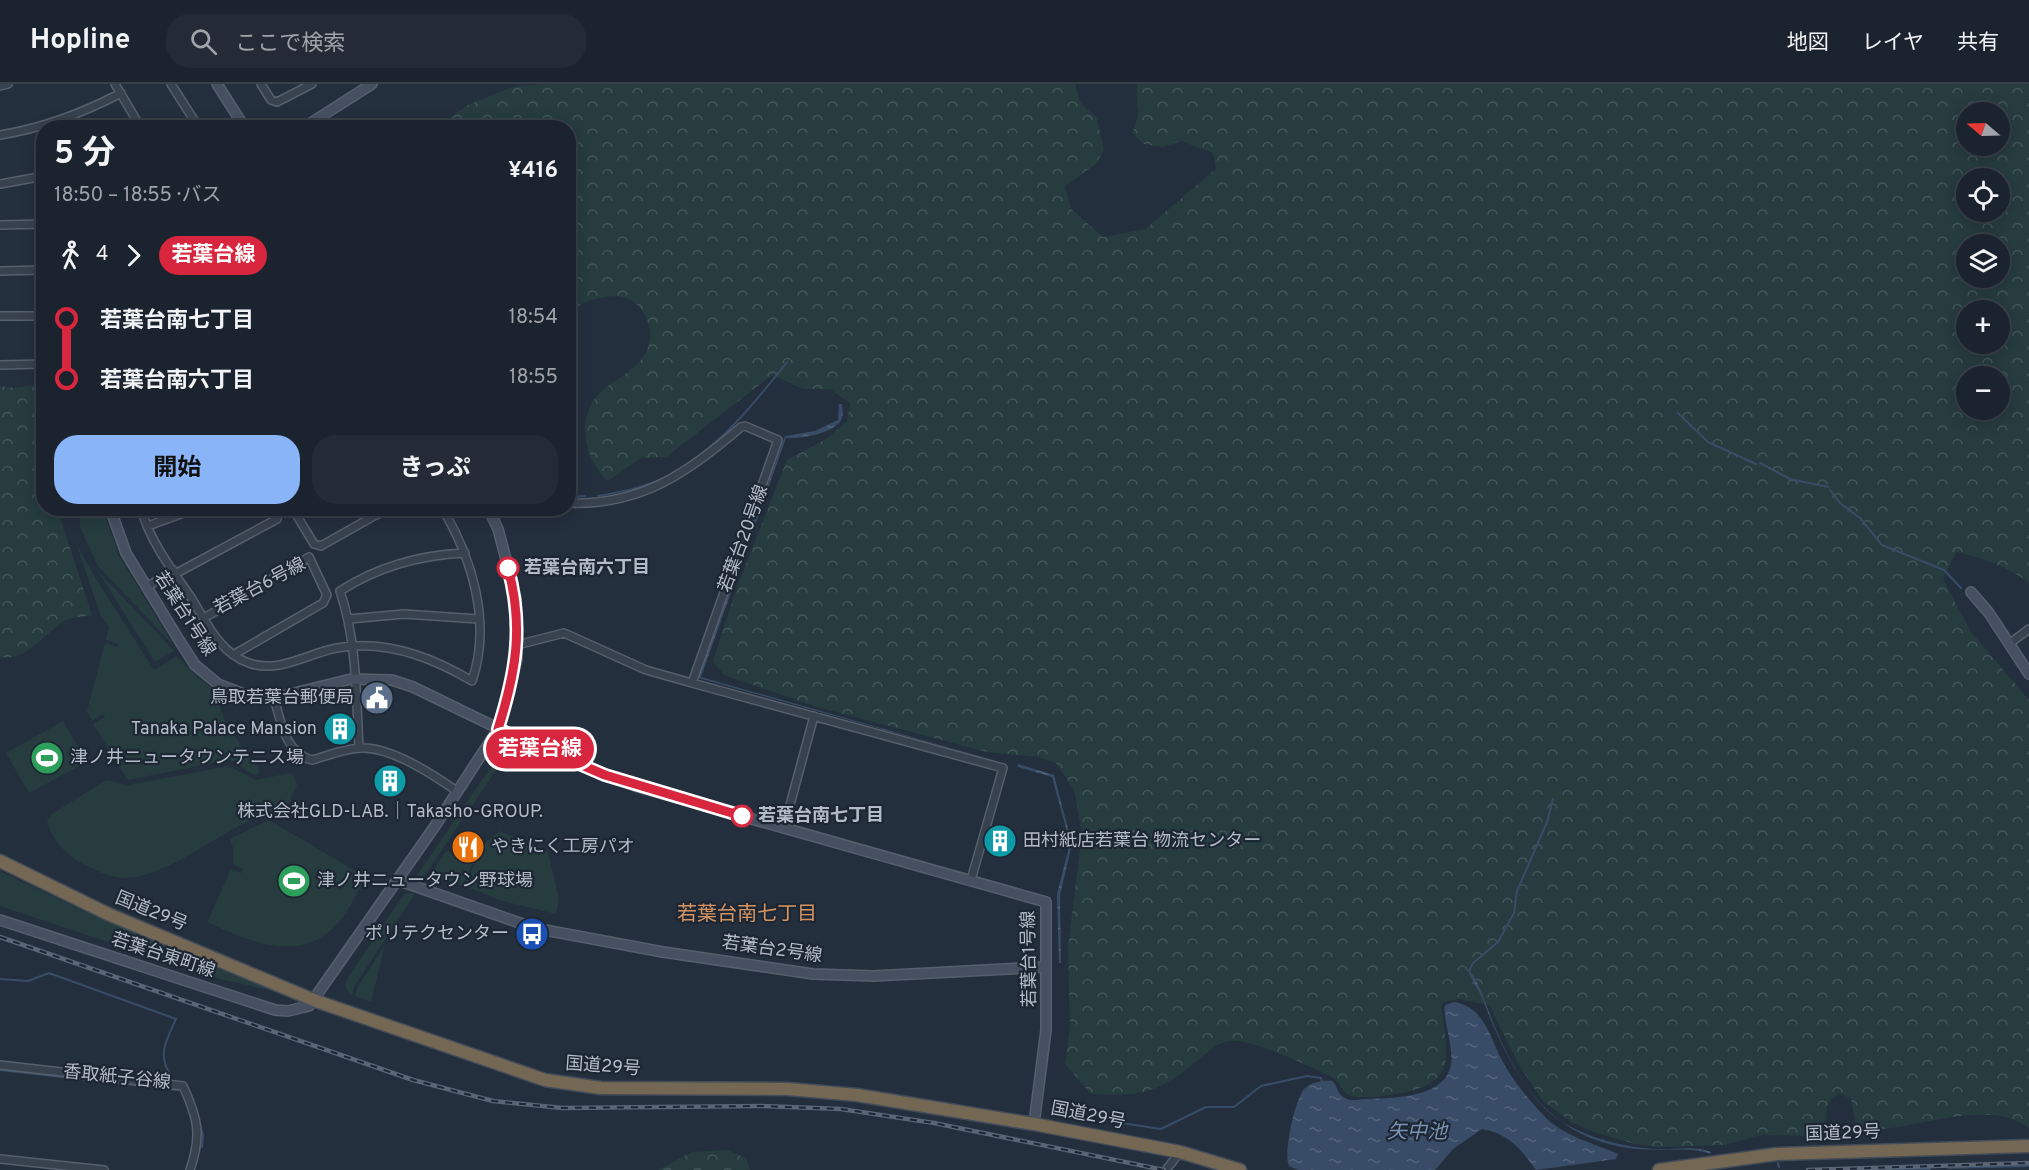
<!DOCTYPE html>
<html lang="ja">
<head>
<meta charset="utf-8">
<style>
  body { margin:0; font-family:Overpass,"Noto Sans JP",sans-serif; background:#242b36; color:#f1f3f6; height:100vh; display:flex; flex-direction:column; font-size:22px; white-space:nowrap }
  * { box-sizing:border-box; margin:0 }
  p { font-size:20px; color:#a0a4aa }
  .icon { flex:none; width:33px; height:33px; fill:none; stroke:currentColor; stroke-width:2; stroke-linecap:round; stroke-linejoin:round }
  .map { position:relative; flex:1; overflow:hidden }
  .drawer { position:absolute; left:36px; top:36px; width:540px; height:396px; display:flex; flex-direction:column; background:#1b232e; border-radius:24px; box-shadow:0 3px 15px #0003,0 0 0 2px #39404a }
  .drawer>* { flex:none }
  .badge { padding:0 12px; border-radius:20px; font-size:21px; line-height:39px }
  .needle { width:39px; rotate:289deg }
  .fabs { position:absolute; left:1956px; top:18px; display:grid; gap:12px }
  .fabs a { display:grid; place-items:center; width:54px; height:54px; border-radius:50%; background:#1b232e; box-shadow:0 3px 15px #0003,0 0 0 2px #39404a; font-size:30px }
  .map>.badge { position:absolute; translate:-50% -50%; box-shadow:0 0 0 3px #fff }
  .legs { display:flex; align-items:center; gap:9px; height:66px; padding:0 18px; font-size:20px }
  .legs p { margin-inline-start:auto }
  .overview { display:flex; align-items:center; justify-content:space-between; height:102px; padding:0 18px }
  h1 { font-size:33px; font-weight:700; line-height:45px }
  .primary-button { display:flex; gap:12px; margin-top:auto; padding:12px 18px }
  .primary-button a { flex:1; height:69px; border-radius:24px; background:#8ab4f8; color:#111; font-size:24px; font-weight:700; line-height:69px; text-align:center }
  .primary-button a+a { background:#242b36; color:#f1f3f6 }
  ul { padding:0 18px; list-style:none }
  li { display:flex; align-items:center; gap:21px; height:60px; font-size:22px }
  li i { display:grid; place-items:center; width:9px; height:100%; margin:0 8px; background:currentColor }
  li i::after { content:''; width:15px; height:15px; margin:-8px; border:4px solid; border-radius:50%; background:#1b232e }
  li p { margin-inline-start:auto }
  li:first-child i { background:linear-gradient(#0000 50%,currentColor 0) }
  li:last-child i { background:linear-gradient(currentColor 50%,#0000 0) }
  header { display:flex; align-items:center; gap:36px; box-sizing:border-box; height:84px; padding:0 30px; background:#1b232e; border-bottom:2px solid #39404a }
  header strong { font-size:28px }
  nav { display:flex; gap:33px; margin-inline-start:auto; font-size:21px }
  .search { width:420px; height:54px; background:#242b36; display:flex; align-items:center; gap:15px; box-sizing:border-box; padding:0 21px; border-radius:24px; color:#a0a4aa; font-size:22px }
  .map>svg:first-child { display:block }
  .green { fill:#263c3f }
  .forest { fill:url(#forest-crowns); fill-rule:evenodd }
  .water { fill:url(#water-ripples) }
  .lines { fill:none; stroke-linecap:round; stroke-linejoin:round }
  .stream { stroke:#394c67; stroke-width:2 }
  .street-casing { stroke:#565f6c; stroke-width:10 }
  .secondary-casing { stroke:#565f6c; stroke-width:12 }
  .highway-casing { stroke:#434c59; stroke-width:15 }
  .street { stroke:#38414e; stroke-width:7 }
  .secondary { stroke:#465061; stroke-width:9 }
  .highway { stroke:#746855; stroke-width:12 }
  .rail-casing { stroke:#5a6575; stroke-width:4.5 }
  .rail { stroke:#1d2633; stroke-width:2; stroke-dasharray:7; stroke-linecap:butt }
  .line-1-casing { stroke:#fff; stroke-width:14 }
  .line-1 { stroke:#d7263d; stroke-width:9 }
  .stop-1-dot { fill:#fff; stroke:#d7263d; stroke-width:3 }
  .labels { text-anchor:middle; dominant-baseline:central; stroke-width:4.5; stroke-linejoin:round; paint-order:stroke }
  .street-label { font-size:18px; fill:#b4bcc9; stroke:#1d2633 }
  .stop-label { font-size:18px; font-weight:bold; fill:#b4bcc9; stroke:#1d2633; text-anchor:start }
  .poi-label { font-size:18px; fill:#b4bcc9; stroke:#1d2633; text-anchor:start }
  .neighbourhood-label { font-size:20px; fill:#d59563; stroke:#1d2633 }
  .water-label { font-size:20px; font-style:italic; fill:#7c92b1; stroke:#1d2633 }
</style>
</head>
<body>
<header>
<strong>Hopline</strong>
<div class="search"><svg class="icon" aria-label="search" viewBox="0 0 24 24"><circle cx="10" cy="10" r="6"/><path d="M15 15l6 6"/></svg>ここで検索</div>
<nav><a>地図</a><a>レイヤ</a><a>共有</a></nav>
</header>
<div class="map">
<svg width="2029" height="1086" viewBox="0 0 2029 1086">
  <defs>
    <pattern id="forest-crowns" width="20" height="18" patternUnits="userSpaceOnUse" patternTransform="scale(1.5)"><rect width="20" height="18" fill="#263c3f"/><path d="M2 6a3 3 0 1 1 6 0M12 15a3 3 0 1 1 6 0" fill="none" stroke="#435659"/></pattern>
    <pattern id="water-ripples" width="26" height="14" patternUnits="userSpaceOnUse" patternTransform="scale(1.5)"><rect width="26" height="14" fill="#394c67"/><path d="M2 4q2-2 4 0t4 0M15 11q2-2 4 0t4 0" fill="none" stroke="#53647b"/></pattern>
  </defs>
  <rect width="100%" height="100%" fill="#242f3e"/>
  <path class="green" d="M 103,425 L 118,470 L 174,562 L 98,482 L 80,443 L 80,426 Z
    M 76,459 L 93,490 L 154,586 L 177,572 L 197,593 L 218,608 C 218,637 243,662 259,685 L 258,691 C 247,691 240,678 228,676 L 128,696 L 93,640 L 105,633 L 103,630 L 92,637 L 87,627 L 105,559 L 117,563 L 119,560 L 106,556 L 109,543 L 101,533 Z
    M 97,486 L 174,567 L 155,578 Z
    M 63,637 L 87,678 L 29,709 L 6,669 Z
    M 516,667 L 507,670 L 421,797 L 419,795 L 418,790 L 494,678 L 505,668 Z
    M 229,682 L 256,696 L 290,689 L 295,693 L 297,701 L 287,722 L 291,726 L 288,731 C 248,718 177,795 124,794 C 112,793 99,788 89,783 C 69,774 53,758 47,737 L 52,730 L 106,696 L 128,701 Z
    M 269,736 L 366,793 C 359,805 353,818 345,830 C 308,883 254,860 207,838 L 231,785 L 241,789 L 243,785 L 233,780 L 233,764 L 230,755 Z
    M 500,747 L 548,768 L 559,815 L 556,830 L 503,817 L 464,802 L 486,758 Z
    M 446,767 L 451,768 L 458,776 L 474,777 L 462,802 L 432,789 Z
    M 0,787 L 88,829 L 281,909 L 216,894 L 0,822 Z
    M 411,809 L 415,810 L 354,903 L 351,913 L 345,902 L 348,893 L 404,810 Z
    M 385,861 L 371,918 L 355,912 L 358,902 Z"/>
  <path class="forest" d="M 543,0 L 1075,0 L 1080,18 L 1097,35 L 1104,66 L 1096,80 L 1065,102 L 1071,125 L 1103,153 L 1145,145 L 1216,85 L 1213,69 L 1181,57 L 1163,63 L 1144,60 L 1132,49 C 1143,26 1135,23 1137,0 L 2029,0 L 2029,499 C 2007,482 1983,474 1956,468 L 1943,495 L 1971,548 L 2029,616 L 2029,1044 C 1989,1014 1924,1043 1879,1045 C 1871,1046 1863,1042 1856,1041 L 1851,1015 L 1840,1009 C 1821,1018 1829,1031 1825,1048 L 1818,1052 L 1761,1051 L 1724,1061 L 1658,1063 L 1635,1060 L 1594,1048 L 1571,1038 L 1542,1016 L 1519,981 L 1489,921 L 1458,915 L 1443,918 L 1441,923 C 1448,969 1458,999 1401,1009 C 1386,1012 1366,1015 1351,1012 C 1341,1009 1341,998 1332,993 C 1312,984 1250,953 1230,957 C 1215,959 1207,969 1196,978 C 1155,1011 1142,1012 1091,1010 L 1065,980 L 1070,942 L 1068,863 L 1082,749 L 1074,706 L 1056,679 L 1038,673 L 987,668 L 814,622 L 724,591 L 713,577 L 737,503 L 787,376 L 826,355 L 847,337 L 850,319 L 830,305 L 803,305 L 772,291 L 666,373 L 641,374 L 608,397 C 583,375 575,331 602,307 C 618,293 641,284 648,263 C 652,252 650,242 645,231 C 632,205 604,211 581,220 L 569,240 L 568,44 L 435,44 L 468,21 L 512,3 ZM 1966,28 L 2000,28 L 2000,62 L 1966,62 ZM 1966,94 L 2000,94 L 2000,128 L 1966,128 ZM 1966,160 L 2000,160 L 2000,194 L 1966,194 ZM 1966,226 L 2000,226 L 2000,260 L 1966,260 ZM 1966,292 L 2000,292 L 2000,326 L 1966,326 Z
    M 36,301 L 43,305 L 44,424 L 57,425 L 92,531 C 84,533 71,533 64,537 C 45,549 26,578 0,573 L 0,302 L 16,304 Z
    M 727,1066 L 746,1074 L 750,1086 L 658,1086 L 692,1068 Z"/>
  <path class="water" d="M 839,320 L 842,320 C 843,327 844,333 839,339 C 829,350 800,355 786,354 L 701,593 L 1007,680 L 698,594 L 785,352 L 815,347 L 838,336 Z
    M 1018,680 L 1054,691 L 1072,760 L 1060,811 L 1061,879 L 1059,879 L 1057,810 L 1070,759 L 1052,693 L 1018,683 Z
    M 1468,886 C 1477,892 1486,920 1491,933 C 1505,969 1529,1019 1565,1040 C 1593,1055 1625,1064 1657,1065 C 1675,1066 1693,1061 1711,1068 L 1710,1070 C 1692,1062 1652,1068 1628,1064 C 1542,1051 1511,987 1482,914 C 1478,904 1471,896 1468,886 Z
    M 1454,918 C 1486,923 1490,956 1504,980 C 1515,999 1531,1019 1547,1035 C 1567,1053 1593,1059 1618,1070 L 1616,1075 L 1536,1086 C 1522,1066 1508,1049 1482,1045 L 1453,1065 L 1435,1086 L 1298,1086 L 1289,1082 C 1283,1070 1295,1014 1305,1004 C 1312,998 1323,996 1332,997 C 1338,1001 1336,1010 1345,1014 C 1352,1018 1359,1015 1367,1015 C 1393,1014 1445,1014 1451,981 C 1454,963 1442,932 1445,921 Z"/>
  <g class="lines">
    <path class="stream" d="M 1678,329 L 1708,358 L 1756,380
      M 1760,379 L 1790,395 L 1828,403
      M 1830,406 L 1840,419 L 1860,434 L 1882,461 L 1944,486 L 1961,504
      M 598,412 C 621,408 647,403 668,392 C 717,366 754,320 787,278
      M 568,413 L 585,412
      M 1469,887 L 1473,879 L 1498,858 L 1514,829 L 1517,807 L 1547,738 L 1553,715
      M 0,895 L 28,897 L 49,889 L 176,935 C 167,955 157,970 170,990
      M 0,986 L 178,1006
      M 191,1011 L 203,1051 L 202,1063
      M 1115,1038 L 1161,1045 L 1206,1023 L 1234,1023 L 1261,1002 L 1307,992 L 1321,994 L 1322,998
      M 1778,1079 L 1779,1083
      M 1948,1084 L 2029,1082
      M 1886,1086 L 1930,1085"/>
    <defs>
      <path id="street" d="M 115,0 L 141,44
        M 171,0 L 199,44
        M 261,0 L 271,16 L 277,18 L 312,0
        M 0,2 L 8,0
        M 0,51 C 43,44 83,29 121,9
        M 0,100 L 44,92
        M 0,141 L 44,140
        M 0,187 L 44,186
        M 0,232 L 44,232
        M 0,281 L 44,280
        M 141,424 C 149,456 172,486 190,512 C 206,537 219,569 249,579 C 279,590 308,569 337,564 C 385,555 432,573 472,597 C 492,539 472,474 442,424
        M 297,424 L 294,427 L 314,460 L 321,462 L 374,432 L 393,424
        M 148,442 L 197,424
        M 175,490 L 277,435 L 279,424
        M 147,503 L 173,486
        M 204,534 L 309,473 L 327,511 L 323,519 L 233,571
        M 349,535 L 404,530 L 478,535
        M 2009,560 L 2029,545
        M 517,561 L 564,549 L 646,586 L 692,599 L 778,356 L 745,342 L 741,343 C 689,388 641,422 568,419
        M 692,599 L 1003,684 L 971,796
        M 274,614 C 281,638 285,669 312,676 C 327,672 346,664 362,664 C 392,663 434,691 458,708
        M 359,663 C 356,611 357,557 340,507 C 379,482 419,471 465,469
        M 784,743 L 814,632
        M 0,981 L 183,1002 C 198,1035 202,1051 190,1086
        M 0,1075 L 104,1086
        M 1166,1086 L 1180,1068"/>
      <path id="secondary" d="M 217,0 L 245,44
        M 303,44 L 372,0
        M 110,424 L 126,469 L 179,556 L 195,581 L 218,600 L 244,610 L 274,614 L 351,595 L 392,596 L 413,603 L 551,670 L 635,702 L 1046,818 L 1046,946 L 1034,1040
        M 1971,508 L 1989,529 L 2029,590
        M 397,796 L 534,844 L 663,868 L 813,890 L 874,892 L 1044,883
        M 0,836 L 275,926 L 288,927 L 309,922 L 435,742 L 498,645 L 517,575 L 517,543 L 516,515 L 511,494 L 498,445 L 488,424"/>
      <path id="highway" d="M 0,777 L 108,830 L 316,917 L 545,996 L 601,1004 L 788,1005 L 857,1011 L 1034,1040 L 1180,1068 L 1240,1086
        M 1659,1086 L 1777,1070 L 2029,1062"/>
    </defs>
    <use href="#street" class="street-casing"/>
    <use href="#secondary" class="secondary-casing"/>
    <use href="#highway" class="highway-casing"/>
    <use href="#street" class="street"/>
    <use href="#secondary" class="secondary"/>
    <use href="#highway" class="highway"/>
    <defs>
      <path id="rail" d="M 0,853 L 413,996 L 493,1017 L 562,1024 L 761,1022 L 841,1025 L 934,1039 L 1164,1086
        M 1808,1086 L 2029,1079"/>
    </defs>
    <use href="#rail" class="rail-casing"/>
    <use href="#rail" class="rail"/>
  </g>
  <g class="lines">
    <defs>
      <path id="line-1" d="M 508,484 C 524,543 516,588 498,645 L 605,691 L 742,732"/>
    </defs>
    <use href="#line-1" class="line-1-casing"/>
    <use href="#line-1" class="line-1"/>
  </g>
  <defs>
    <symbol id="civic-disc" viewBox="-11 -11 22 22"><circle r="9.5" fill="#5c6f8a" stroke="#1d2633"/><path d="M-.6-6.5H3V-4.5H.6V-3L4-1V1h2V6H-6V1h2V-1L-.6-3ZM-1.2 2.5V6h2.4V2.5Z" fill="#fff"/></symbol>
    <symbol id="building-disc" viewBox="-11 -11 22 22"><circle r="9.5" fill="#0f9aa8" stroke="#1d2633"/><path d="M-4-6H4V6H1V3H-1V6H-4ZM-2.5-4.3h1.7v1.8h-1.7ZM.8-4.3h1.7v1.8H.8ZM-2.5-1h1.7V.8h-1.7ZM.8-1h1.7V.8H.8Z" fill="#fff"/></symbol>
    <symbol id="stadium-disc" viewBox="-11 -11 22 22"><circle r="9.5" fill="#2e9e5b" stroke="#1d2633"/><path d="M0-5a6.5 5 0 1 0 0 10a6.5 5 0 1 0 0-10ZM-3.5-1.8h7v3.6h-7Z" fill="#fff"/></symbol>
    <symbol id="restaurant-disc" viewBox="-11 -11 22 22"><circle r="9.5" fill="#e8710a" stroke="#1d2633"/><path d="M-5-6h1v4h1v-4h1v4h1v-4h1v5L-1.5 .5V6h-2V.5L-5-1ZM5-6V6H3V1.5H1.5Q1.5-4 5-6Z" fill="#fff"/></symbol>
    <symbol id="bus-disc" viewBox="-11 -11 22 22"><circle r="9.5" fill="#1a4fb4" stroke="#1d2633"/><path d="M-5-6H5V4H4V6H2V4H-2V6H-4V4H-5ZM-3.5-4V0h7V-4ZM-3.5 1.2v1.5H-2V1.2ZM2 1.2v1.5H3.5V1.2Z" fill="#fff"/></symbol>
  </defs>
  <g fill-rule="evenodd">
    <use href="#civic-disc" x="358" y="595" width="38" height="38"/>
    <use href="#building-disc" x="321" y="626" width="38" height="38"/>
    <use href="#stadium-disc" x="28" y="655" width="38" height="38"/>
    <use href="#building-disc" x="371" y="678" width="38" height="38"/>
    <use href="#building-disc" x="981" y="738" width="38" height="38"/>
    <use href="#restaurant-disc" x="449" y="744" width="38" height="38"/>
    <use href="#stadium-disc" x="275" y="778" width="38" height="38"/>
    <use href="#bus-disc" x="513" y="831" width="38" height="38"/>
  </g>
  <g class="stop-1-dot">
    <circle cx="508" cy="484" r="10"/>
    <circle cx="742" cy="732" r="10"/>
  </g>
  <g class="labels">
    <g class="street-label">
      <text transform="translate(744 455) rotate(-70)">若葉台20号線</text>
      <text transform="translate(260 503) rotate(-28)">若葉台6号線</text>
      <text transform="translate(184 530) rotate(57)">若葉台1号線</text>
      <text transform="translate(151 828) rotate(22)">国道29号</text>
      <text transform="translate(772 866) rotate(8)">若葉台2号線</text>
      <text transform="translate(163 872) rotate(18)">若葉台東町線</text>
      <text transform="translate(1030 875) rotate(-91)">若葉台1号線</text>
      <text transform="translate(603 983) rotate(4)">国道29号</text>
      <text transform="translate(117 994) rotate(6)">香取紙子谷線</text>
      <text transform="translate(1088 1032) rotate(11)">国道29号</text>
      <text transform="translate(1843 1050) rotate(-2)">国道29号</text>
    </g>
    <g class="stop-label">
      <text x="524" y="484">若葉台南六丁目</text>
      <text x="758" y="732">若葉台南七丁目</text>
    </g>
    <g class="poi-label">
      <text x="354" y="614" text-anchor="end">鳥取若葉台郵便局</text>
      <text x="317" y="645" text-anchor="end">Tanaka Palace Mansion</text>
      <text x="70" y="674">津ノ井ニュータウンテニス場</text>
      <text x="390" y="728" text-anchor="middle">株式会社GLD-LAB.｜Takasho-GROUP.</text>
      <text x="1023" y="757">田村紙店若葉台 物流センター</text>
      <text x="491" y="763">やきにく工房パオ</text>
      <text x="317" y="797">津ノ井ニュータウン野球場</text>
      <text x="509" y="850" text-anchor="end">ポリテクセンター</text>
    </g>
    <g class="neighbourhood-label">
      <text x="747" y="831">若葉台南七丁目</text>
    </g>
    <g class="water-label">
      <text x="1417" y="1049">矢中池</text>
    </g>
  </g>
</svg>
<div class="fabs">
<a><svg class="needle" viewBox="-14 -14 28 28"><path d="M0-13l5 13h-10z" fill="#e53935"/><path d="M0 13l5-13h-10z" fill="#a0a4aa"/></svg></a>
<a><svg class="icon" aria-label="locate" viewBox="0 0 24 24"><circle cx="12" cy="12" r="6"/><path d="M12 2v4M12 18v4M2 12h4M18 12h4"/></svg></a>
<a><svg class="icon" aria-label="layers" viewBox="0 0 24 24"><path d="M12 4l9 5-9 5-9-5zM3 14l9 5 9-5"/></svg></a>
<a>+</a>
<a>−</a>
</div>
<b class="badge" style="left:540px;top:665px;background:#d7263d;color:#fff">若葉台線</b>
<section class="drawer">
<div class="overview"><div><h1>5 分</h1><p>18:50 – 18:55 · バス</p></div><b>¥416</b></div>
<div class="legs"><svg class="icon" aria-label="walk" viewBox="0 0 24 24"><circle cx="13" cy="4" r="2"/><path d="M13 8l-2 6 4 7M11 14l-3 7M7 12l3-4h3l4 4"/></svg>4<svg class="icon" aria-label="forward" viewBox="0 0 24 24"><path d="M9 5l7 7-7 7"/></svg><b class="badge" style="background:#d7263d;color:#fff">若葉台線</b></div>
<ul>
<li><i style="color:#d7263d"></i><b>若葉台南七丁目</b><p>18:54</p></li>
<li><i style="color:#d7263d"></i><b>若葉台南六丁目</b><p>18:55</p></li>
</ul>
<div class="primary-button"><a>開始</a><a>きっぷ</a></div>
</section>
</div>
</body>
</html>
